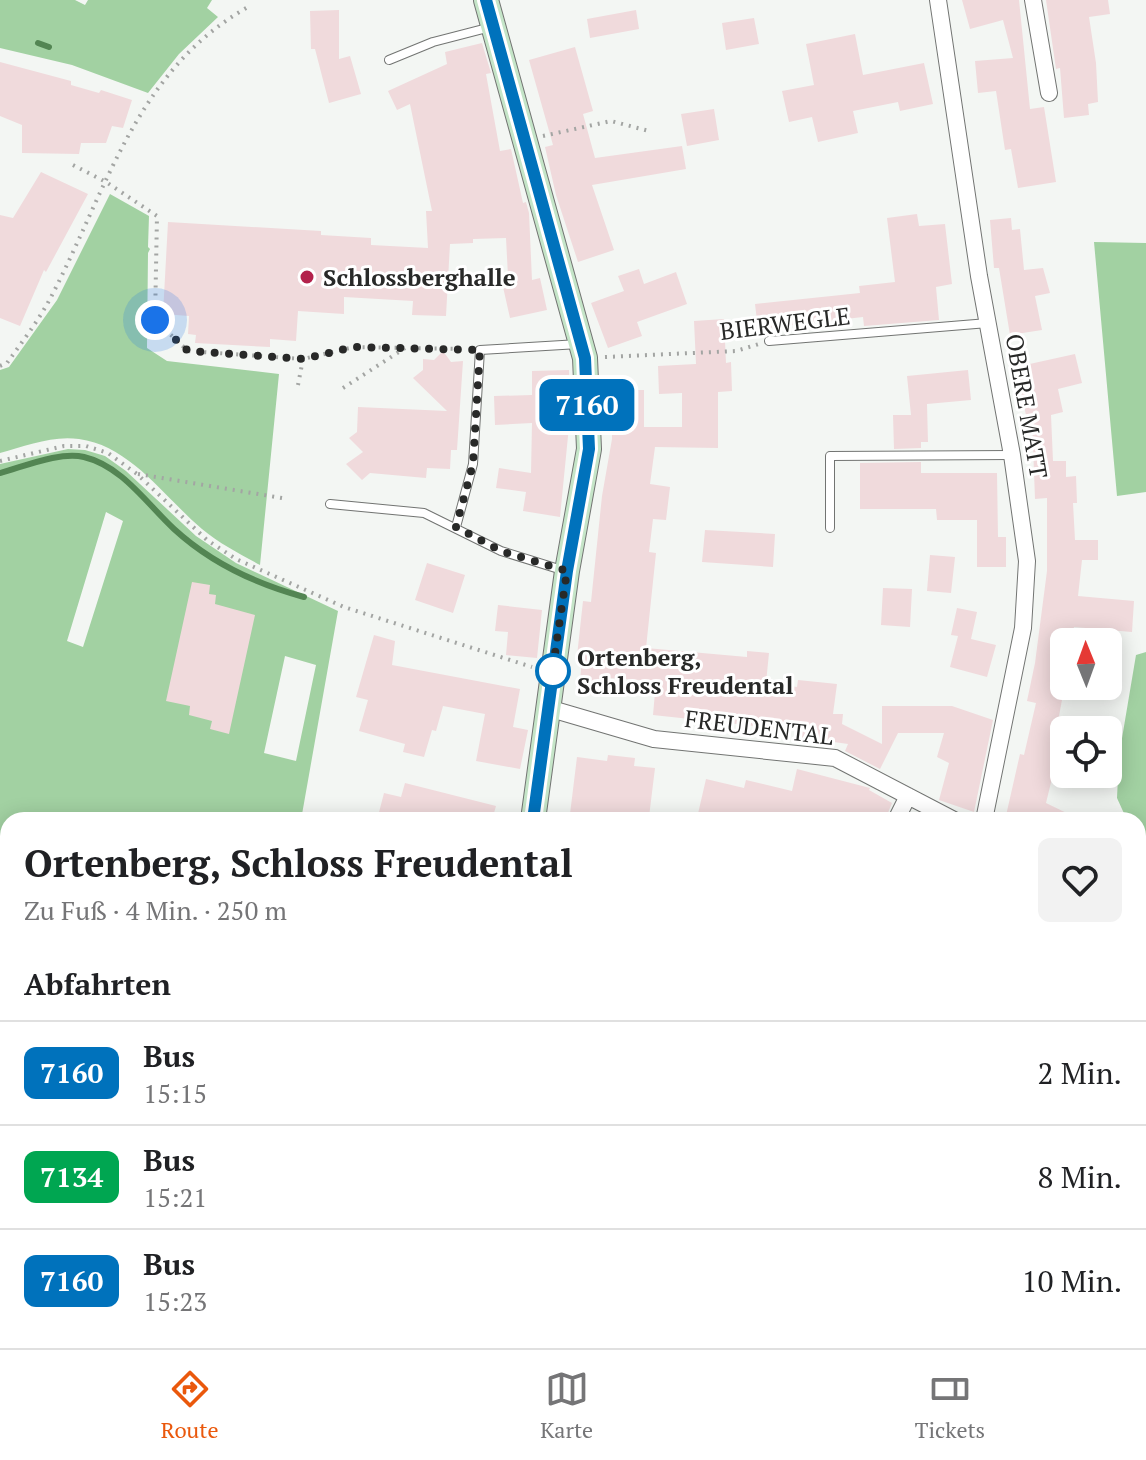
<!DOCTYPE html>
<html lang="de">
<head>
<meta charset="utf-8">
<style>
  body { margin:0; font-family:"PT Serif",serif; background:#f2f2f2; color:#202124; height:100vh; display:flex; flex-direction:column; font-size:30px; white-space:nowrap }
  * { box-sizing:border-box; margin:0 }
  p { font-size:26px; color:#757577 }
  .icon { flex:none; width:44px; height:44px; fill:none; stroke:currentColor; stroke-width:2; stroke-linecap:round; stroke-linejoin:round }
  .map { position:relative; flex:1; overflow:hidden }
  .panel { position:absolute; left:0px; top:812px; width:1146px; height:536px; display:flex; flex-direction:column; background:#fff; border-radius:24px 24px 0 0; box-shadow:0 4px 20px #0003 }
  .panel>* { flex:none }
  .badge { padding:0 16px; border-radius:12px; font-size:28px; line-height:52px }
  .needle { width:52px; rotate:359deg }
  .fabs { position:absolute; left:1050px; top:628px; display:grid; gap:16px }
  .fabs a { display:grid; place-items:center; width:72px; height:72px; border-radius:12px; background:#fff; box-shadow:0 4px 20px #0003; font-size:40px }
  .you { position:absolute; width:40px; height:40px; margin:-20px; border:6px solid #fff; border-radius:50%; background:#1a73e8; box-shadow:0 0 0 12px #1a73e833 }
  .map>.badge { position:absolute; translate:-50% -50%; box-shadow:0 0 0 4px #fff }
  h2 { padding:0 24px; font-size:30px; line-height:72px }
  .round { display:grid; place-items:center; flex:none; width:84px; height:84px; border-radius:12px; background:#f2f2f2 }
  .head { display:flex; align-items:center; justify-content:space-between; height:136px; padding:0 24px }
  h1 { font-size:38px; font-weight:800; line-height:60px }
  ul { padding:0; list-style:none }
  li { display:flex; align-items:center; gap:24px; height:104px; padding:0 24px; border-top:2px solid #e0e0e0 }
  li div { flex:1 }
  li b { display:block; font-size:30px }
  li em { font-style:normal }
  li .badge { min-width:88px; font-weight:700; text-align:center }
  .dock { display:flex; justify-content:space-around; align-items:center; height:112px; border-top:2px solid #e0e0e0; background:#fff; font-size:22px; color:#757577 }
  .dock a { display:grid; justify-items:center; gap:4px }
  .dock .on { color:#ea580c }
  .map>svg:first-child { display:block }
  .green { fill:#a2d1a2; fill-rule:evenodd }
  .lines { fill:none; stroke-linecap:round; stroke-linejoin:round }
  .stream { stroke:#538553; stroke-width:6 }
  .building { fill:#f0dadc }
  .lane-casing { stroke:#727472; stroke-width:10 }
  .street-casing { stroke:#727472; stroke-width:18 }
  .secondary-casing { stroke:#727472; stroke-width:26 }
  .path { stroke:#a3a5a3; stroke-width:4; stroke-dasharray:2 6; stroke-linecap:butt }
  .lane { stroke:#fff; stroke-width:8 }
  .street { stroke:#fff; stroke-width:16 }
  .secondary { stroke:#c5e5c8; stroke-width:24 }
  .line-casing { stroke:#fff; stroke-width:18 }
  .line { stroke:#0072bc; stroke-width:12 }
  .walk { stroke:#282928; stroke-width:8; stroke-dasharray:0 14.4 }
  .poi-dot { fill:#b3224c; stroke:#fff; stroke-width:3 }
  .stop-dot { fill:#fff; stroke:#0072bc; stroke-width:4 }
  .labels { text-anchor:middle; dominant-baseline:central; stroke-width:6; stroke-linejoin:round; paint-order:stroke }
  .poi-label { font-size:24px; font-weight:bold; fill:#282928; stroke:#fff; text-anchor:start }
  .street-label { font-size:24px; fill:#282928; stroke:#fff }
  .stop-label { font-size:24px; font-weight:bold; fill:#282928; stroke:#fff; text-anchor:start }
</style>
</head>
<body>
<div class="map">
<svg width="1146" height="1348" viewBox="0 0 1146 1348">
  <rect width="100%" height="100%" fill="#f3f6f3"/>
  <path class="green" d="M 0,0 L 75,0 L 85,5 L 88,0 L 212,0 L 207,8 L 218,17 L 179,54 L 148,93 L 72,65 L 0,48 Z
    M 110,194 L 149,216 L 148,247 L 150,249 L 148,253 L 147,348 L 167,361 L 279,374 L 260,565 C 240,554 220,544 202,529 C 165,498 131,446 79,439 C 53,435 25,446 0,453 L 0,370 L 9,367 L 57,300 Z
    M 1094,242 L 1146,243 L 1146,492 L 1117,496 Z
    M 68,449 L 85,450 L 105,456 L 126,471 L 196,536 L 236,563 L 338,611 L 301,820 L 8,820 L 8,1180 L 0,1179 L 0,464 ZM 106,512 L 123,521 L 83,647 L 67,641 ZM 285,656 L 316,665 L 296,761 L 264,753 Z
    M 1146,652 L 1146,843 L 1138,836 L 1138,820 L 1127,820 L 1117,798 L 1119,756 L 1136,655 Z
    M 1139,988 L 1146,991 L 1146,1348 L 912,1348 L 914,1340 L 1138,1340 Z"/>
  <g class="lines">
    <path class="stream" d="M 38,43 L 49,47
      M 0,473 C 23,467 60,451 84,457 C 122,466 147,504 174,529 C 211,563 256,584 304,597
      M 0,1006 L 8,1007"/>
  </g>
  <path class="building" d="M 962,0 L 1019,0 L 1030,109 L 1044,107 L 1056,182 L 1018,188 L 1011,149 L 1005,150 L 996,91 L 978,93 L 975,61 L 1013,58 L 1003,20 L 970,29 Z
    M 1046,0 L 1108,0 L 1110,14 L 1089,17 L 1096,63 L 1098,102 L 1088,104 L 1089,115 L 1064,118 L 1060,68 L 1056,69 Z
    M 339,10 L 339,59 L 350,56 L 361,94 L 329,103 L 315,49 L 311,49 L 310,11 Z
    M 636,10 L 639,29 L 590,38 L 587,19 Z
    M 754,18 L 759,44 L 726,50 L 722,23 Z
    M 855,34 L 863,75 L 924,63 L 933,104 L 900,111 L 898,102 L 853,111 L 858,133 L 818,142 L 812,117 L 789,122 L 782,91 L 814,85 L 806,44 Z
    M 482,43 L 491,73 L 486,74 L 500,151 L 511,149 L 523,203 L 526,202 L 529,213 L 532,280 L 540,278 L 547,310 L 510,318 L 501,278 L 508,276 L 506,238 L 473,239 L 473,243 L 450,244 L 446,316 L 412,315 L 413,301 L 344,297 L 344,314 L 298,311 L 296,341 L 270,339 L 270,347 L 195,343 L 196,335 L 188,334 L 189,316 L 163,314 L 168,222 L 321,231 L 321,235 L 371,238 L 371,245 L 428,248 L 426,211 L 432,211 L 410,104 L 397,110 L 388,91 L 447,64 L 445,52 Z
    M 575,47 L 593,111 L 583,114 L 595,158 L 682,146 L 686,169 L 592,185 L 614,250 L 578,262 L 556,195 L 545,147 L 553,145 L 529,60 Z
    M 0,62 L 71,81 L 71,85 L 99,93 L 101,90 L 132,100 L 123,128 L 112,126 L 106,143 L 81,143 L 79,154 L 22,153 L 22,125 L 0,116 Z
    M 714,109 L 719,140 L 687,146 L 681,114 Z
    M 41,172 L 88,194 L 46,272 L 44,270 L 20,326 L 0,318 L 0,215 L 13,218 Z
    M 917,214 L 919,226 L 945,224 L 952,284 L 936,287 L 939,320 L 864,326 L 863,317 L 758,329 L 755,304 L 860,293 L 859,286 L 895,282 L 887,218 Z
    M 1011,218 L 1012,230 L 1020,229 L 1024,270 L 1043,268 L 1050,293 L 1035,296 L 1042,330 L 1010,335 L 999,268 L 994,268 L 990,220 Z
    M 639,269 L 644,284 L 676,272 L 687,304 L 637,322 L 642,336 L 608,348 L 591,303 L 624,291 L 618,276 Z
    M 724,319 L 726,363 L 731,362 L 732,391 L 718,392 L 718,448 L 655,447 L 650,484 L 670,487 L 666,520 L 653,519 L 649,552 L 656,553 L 646,648 L 747,657 L 747,651 L 769,653 L 766,683 L 797,687 L 798,680 L 837,684 L 833,714 L 843,714 L 842,724 L 882,744 L 882,706 L 952,706 L 993,720 L 974,812 L 939,800 L 949,763 L 937,757 L 944,733 L 898,733 L 880,769 L 845,751 L 848,744 L 799,737 L 800,731 L 653,715 L 656,681 L 608,678 L 607,696 L 579,694 L 582,657 L 577,656 L 583,601 L 591,602 L 602,496 L 612,439 L 612,390 L 644,390 L 644,427 L 682,427 L 682,393 L 659,394 L 658,366 L 696,364 L 694,321 Z
    M 443,351 L 451,362 L 463,361 L 457,450 L 451,450 L 450,469 L 427,468 L 426,478 L 370,473 L 362,480 L 346,464 L 363,452 L 349,438 L 357,432 L 358,407 L 447,411 L 413,378 L 423,370 L 423,359 L 434,360 Z
    M 1075,354 L 1082,383 L 1058,389 L 1063,412 L 1051,415 L 1053,461 L 1066,461 L 1066,477 L 1076,476 L 1077,503 L 1073,503 L 1075,540 L 1098,540 L 1098,560 L 1082,560 L 1078,596 L 1134,601 L 1132,632 L 1074,627 L 1072,642 L 1064,642 L 1064,689 L 1059,716 L 1064,717 L 1064,765 L 1055,766 L 1046,803 L 1081,820 L 1005,820 L 1020,754 L 1024,755 L 1036,703 L 1027,701 L 1035,663 L 1047,571 L 1047,498 L 1035,499 L 1032,419 L 1027,420 L 1016,367 Z
    M 569,370 L 570,416 L 560,517 L 523,511 L 526,492 L 496,488 L 499,468 L 531,473 L 532,423 L 495,425 L 494,396 L 532,395 L 532,371 Z
    M 968,370 L 971,400 L 927,404 L 928,442 L 921,442 L 921,448 L 894,449 L 893,415 L 911,415 L 907,376 Z
    M 921,462 L 921,473 L 997,473 L 998,537 L 1006,537 L 1006,567 L 977,567 L 977,520 L 937,520 L 936,509 L 860,509 L 860,463 Z
    M 705,530 L 775,534 L 773,567 L 702,562 Z
    M 930,555 L 955,557 L 951,593 L 927,591 Z
    M 427,563 L 465,575 L 453,613 L 415,600 Z
    M 192,582 L 210,585 L 209,594 L 216,595 L 215,604 L 255,615 L 229,734 L 210,729 L 212,721 L 189,715 L 190,706 L 166,701 Z
    M 883,588 L 912,589 L 910,627 L 881,625 Z
    M 498,605 L 542,610 L 537,658 L 506,655 L 508,632 L 495,631 Z
    M 957,608 L 977,612 L 971,639 L 996,645 L 987,677 L 950,667 L 958,636 L 951,635 Z
    M 374,635 L 395,641 L 392,665 L 520,689 L 513,727 L 528,730 L 520,769 L 476,761 L 485,714 L 443,706 L 436,731 L 432,730 L 424,757 L 403,752 L 405,744 L 359,731 L 368,700 L 356,697 Z
    M 608,755 L 635,758 L 634,766 L 655,768 L 649,817 L 633,816 L 632,820 L 617,820 L 570,814 L 577,757 L 607,761 Z
    M 797,769 L 870,788 L 869,790 L 892,803 L 885,820 L 707,820 L 697,818 L 706,779 L 744,788 L 746,780 L 792,791 Z
    M 405,783 L 496,806 L 492,820 L 377,820 L 384,793 L 401,797 Z"/>
  <g class="lines">
    <defs>
      <path id="lane" d="M 389,60 L 433,42 L 491,27
        M 769,341 L 988,323
        M 330,504 L 424,513 L 501,551 L 562,570
        M 456,527 L 473,464 L 480,350 L 579,344
        M 830,528 L 830,456 L 1012,455"/>
      <path id="street" d="M 938,0 L 979,276 L 1012,455 L 1027,561 L 1023,628 L 984,820
        M 1033,0 L 1049,93
        M 548,708 L 654,739 L 835,758 L 954,820
        M 896,820 L 908,796
        M 1138,894 L 1146,896
        M 0,1291 L 8,1290
        M 356,1340 L 357,1348
        M 532,1340 L 549,1348
        M 709,1348 L 715,1340"/>
      <path id="secondary" d="M 486,0 L 585,358 L 589,449 L 567,571 L 533,820
        M 490,1340 L 495,1348
        M 447,1348 L 453,1340"/>
    </defs>
    <use href="#lane" class="lane-casing"/>
    <use href="#street" class="street-casing"/>
    <use href="#secondary" class="secondary-casing"/>
    <path class="path" d="M 543,136 L 611,121 L 649,131
      M 73,165 L 106,182 L 157,216 L 155,320 L 188,351 L 303,359 L 354,347 L 466,349
      M 605,357 L 736,351 L 759,344
      M 0,366 L 7,363 C 22,342 39,320 51,297 C 107,190 136,70 248,7
      M 298,385 L 303,359
      M 343,388 L 405,348
      M 0,461 L 64,446 L 86,446 L 108,453 L 137,474 L 207,540 L 236,559 L 344,607 L 532,667
      M 138,474 L 282,498"/>
    <use href="#lane" class="lane"/>
    <use href="#street" class="street"/>
    <use href="#secondary" class="secondary"/>
  </g>
  <g class="lines">
    <defs>
      <path id="line" d="M 486,0 L 585,358 L 589,449 L 567,571 L 533,820"/>
    </defs>
    <use href="#line" class="line-casing"/>
    <use href="#line" class="line"/>
    <path class="walk" d="M 155,320 L 188,351 L 303,359 L 354,347 L 480,350 L 473,464 L 456,527 L 501,551 L 567,571 L 552,674 L 553,671"/>
  </g>
  <circle class="poi-dot" cx="307" cy="277" r="8"/>
  <circle class="stop-dot" cx="553" cy="671" r="16"/>
  <g class="labels">
    <g class="poi-label">
      <text x="323" y="277">Schlossberghalle</text>
    </g>
    <g class="street-label">
      <text transform="translate(785 323) rotate(-7)">BIERWEGLE</text>
      <text transform="translate(1027 406) rotate(80)">OBERE MATT</text>
      <text transform="translate(759 727) rotate(7)">FREUDENTAL</text>
    </g>
    <g class="stop-label">
      <text x="577" y="657">Ortenberg,<tspan x="577" dy="28">Schloss Freudental</tspan></text>
    </g>
  </g>
</svg>
<div class="fabs">
<a><svg class="needle" viewBox="-14 -14 28 28"><path d="M0-13l5 13h-10z" fill="#e53935"/><path d="M0 13l5-13h-10z" fill="#757577"/></svg></a>
<a><svg class="icon" aria-label="locate" viewBox="0 0 24 24"><circle cx="12" cy="12" r="6"/><path d="M12 2v4M12 18v4M2 12h4M18 12h4"/></svg></a>
</div>
<div class="you" style="left:155px;top:320px"></div>
<b class="badge" style="left:587px;top:405px;background:#0072bc;color:#fff">7160</b>
<section class="panel">
<div class="head"><div><h1>Ortenberg, Schloss Freudental</h1><p>Zu Fuß · 4 Min. · 250 m</p></div><a class="round"><svg class="icon" aria-label="heart" viewBox="0 0 24 24"><path d="M12 20l-8-8c-3-5 5-10 8-4 3-6 11-1 8 4z"/></svg></a></div>
<h2>Abfahrten</h2>
<ul>
<li><span class="badge" style="background:#0072bc;color:#fff">7160</span><div><b>Bus</b><p>15:15</p></div><em>2 Min.</em></li>
<li><span class="badge" style="background:#00a651;color:#fff">7134</span><div><b>Bus</b><p>15:21</p></div><em>8 Min.</em></li>
<li><span class="badge" style="background:#0072bc;color:#fff">7160</span><div><b>Bus</b><p>15:23</p></div><em>10 Min.</em></li>
</ul>
</section>
</div>
<nav class="dock">
<a class="on"><svg class="icon" aria-label="directions" viewBox="0 0 24 24"><path d="M12 3l9 9-9 9-9-9zM9 14v-3h6M13 9l2 2-2 2"/></svg>Route</a>
<a><svg class="icon" aria-label="map" viewBox="0 0 24 24"><path d="M3 6l6-2 6 2 6-2v14l-6 2-6-2-6 2zM9 4v14M15 6v14"/></svg>Karte</a>
<a><svg class="icon" aria-label="tickets" viewBox="0 0 24 24"><path d="M3 7h18v10H3zM15 7v10"/></svg>Tickets</a>
</nav>
</body>
</html>
